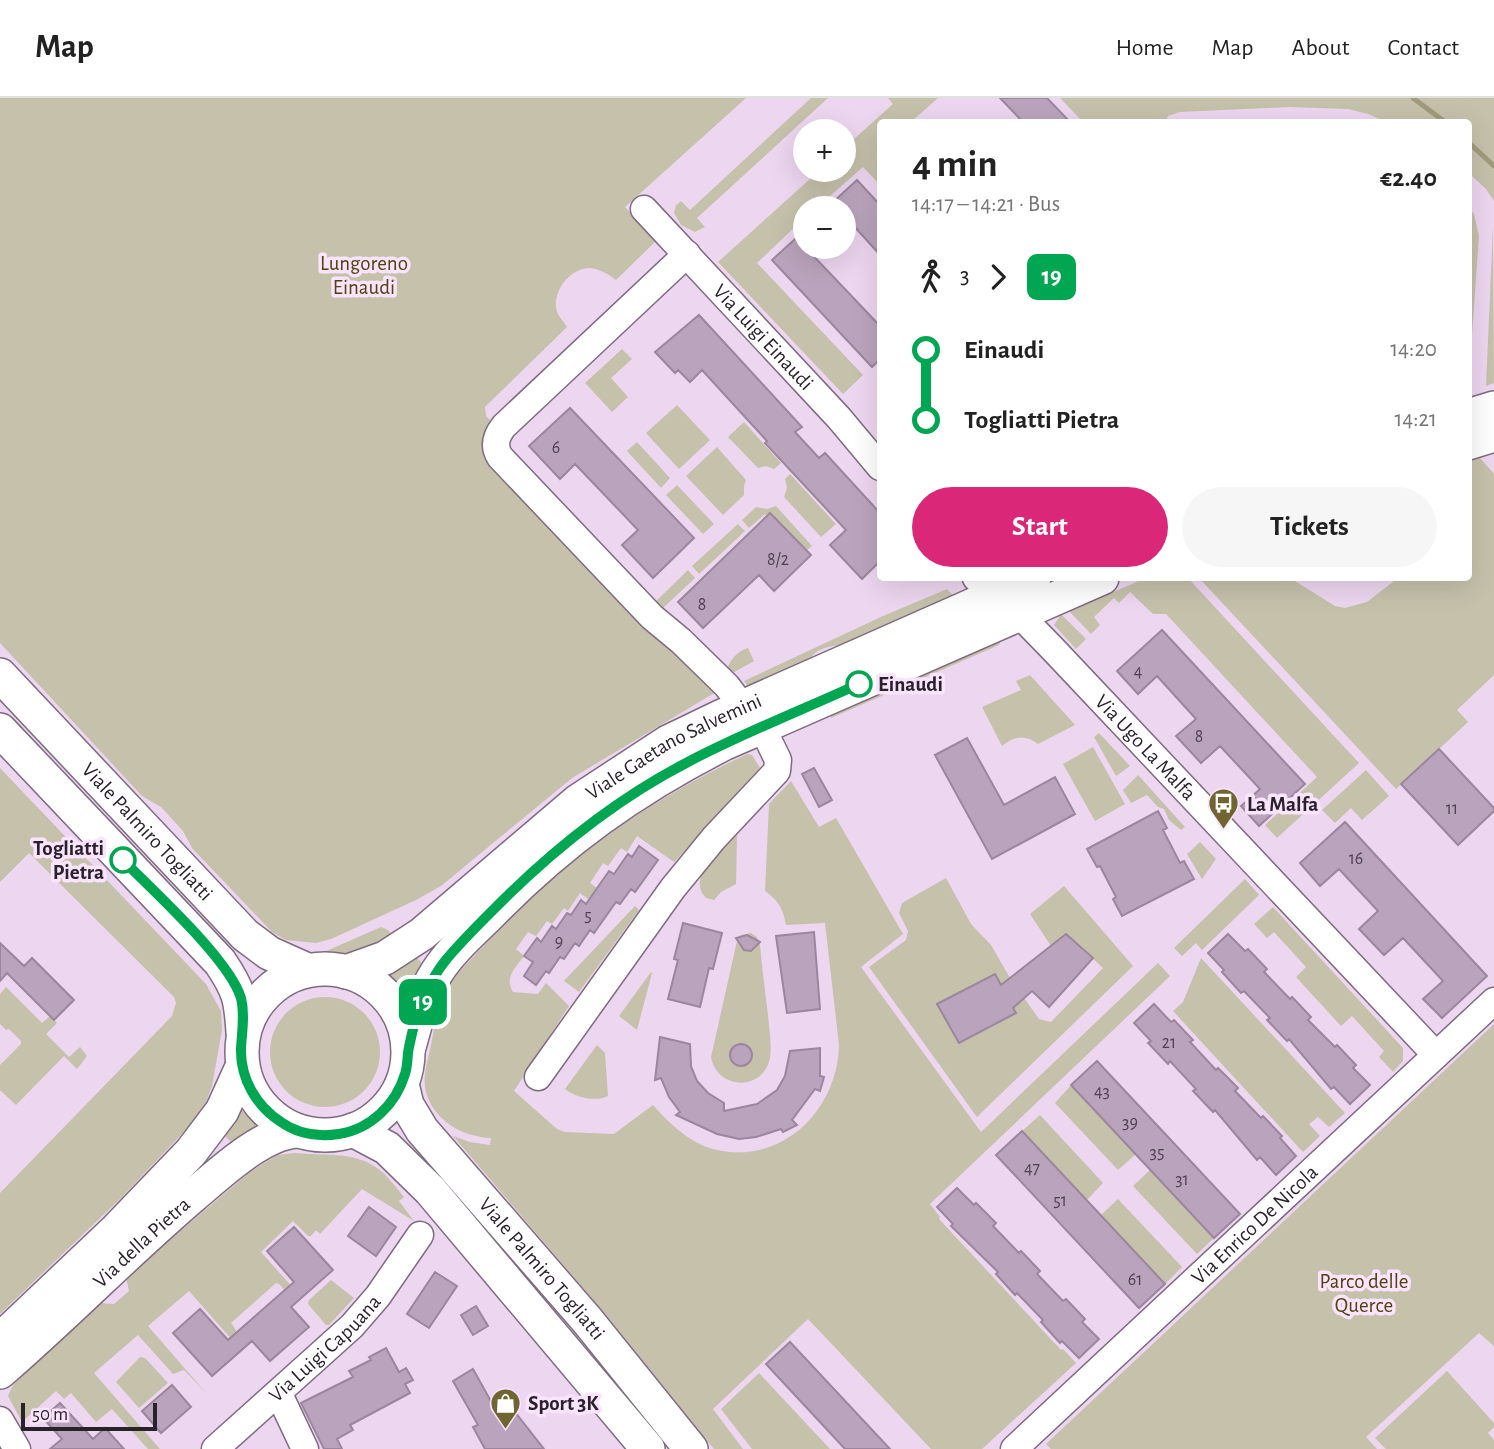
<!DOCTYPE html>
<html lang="en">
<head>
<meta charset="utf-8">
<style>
  body { margin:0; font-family:"Alegreya Sans",sans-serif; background:#f6f6f6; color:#222; height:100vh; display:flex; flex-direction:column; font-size:26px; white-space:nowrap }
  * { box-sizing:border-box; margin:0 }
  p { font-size:23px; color:#767676 }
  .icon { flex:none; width:38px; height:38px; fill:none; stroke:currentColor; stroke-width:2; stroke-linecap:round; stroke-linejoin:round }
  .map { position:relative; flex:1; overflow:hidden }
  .panel { position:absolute; left:877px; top:21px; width:595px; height:462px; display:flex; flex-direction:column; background:#fff; border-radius:7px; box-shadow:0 7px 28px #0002 }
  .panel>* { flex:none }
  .badge { padding:0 14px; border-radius:10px; font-size:24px; line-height:46px }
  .controls { position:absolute; left:793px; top:21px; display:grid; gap:14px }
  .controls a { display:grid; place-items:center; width:63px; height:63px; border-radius:50%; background:#fff; box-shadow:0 7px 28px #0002; font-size:35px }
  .scale { position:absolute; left:21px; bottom:18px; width:136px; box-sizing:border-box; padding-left:7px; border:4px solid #2a222b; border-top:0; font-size:19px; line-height:24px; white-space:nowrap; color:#2a222b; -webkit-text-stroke:5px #fae3fd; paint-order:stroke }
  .map>.badge { position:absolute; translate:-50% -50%; box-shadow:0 0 0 4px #fff }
  .legs { display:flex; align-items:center; gap:10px; height:77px; padding:0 35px; font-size:23px }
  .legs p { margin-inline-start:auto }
  .overview { display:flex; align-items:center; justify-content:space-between; height:119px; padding:0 35px }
  h1 { font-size:38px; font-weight:700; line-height:52px }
  .primary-button { display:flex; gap:14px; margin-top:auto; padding:14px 35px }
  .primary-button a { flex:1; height:80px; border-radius:42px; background:#db2777; color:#fff; font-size:28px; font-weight:700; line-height:80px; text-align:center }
  .primary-button a+a { background:#f6f6f6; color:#222 }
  ul { padding:0 35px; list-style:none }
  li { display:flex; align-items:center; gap:24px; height:70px; font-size:26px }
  li i { display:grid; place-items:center; width:10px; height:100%; margin:0 9px; background:currentColor }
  li i::after { content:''; width:18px; height:18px; margin:-9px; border:5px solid; border-radius:50%; background:#fff }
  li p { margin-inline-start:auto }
  li:first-child i { background:linear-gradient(#0000 50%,currentColor 0) }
  li:last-child i { background:linear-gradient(currentColor 50%,#0000 0) }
  header { display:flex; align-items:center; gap:42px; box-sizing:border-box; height:98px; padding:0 35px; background:#fff; border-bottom:2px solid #e0e0e0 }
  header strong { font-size:33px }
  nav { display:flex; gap:38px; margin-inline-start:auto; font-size:24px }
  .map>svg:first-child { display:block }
  .green { fill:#c6c1ab }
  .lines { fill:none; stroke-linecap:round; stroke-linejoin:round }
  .stream { stroke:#a19b7d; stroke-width:5 }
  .building { fill:#baa4bd; stroke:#9b869e; stroke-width:2 }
  .minor-casing { stroke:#7f6b81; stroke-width:29 }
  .major-casing { stroke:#7f6b81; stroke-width:36 }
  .minor { stroke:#fff; stroke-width:26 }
  .major { stroke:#fff; stroke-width:33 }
  .line-1-casing { stroke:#fff; stroke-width:16 }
  .line-1 { stroke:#00a651; stroke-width:10 }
  .stop-1-dot { fill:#fff; stroke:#00a651; stroke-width:3.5 }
  .labels { text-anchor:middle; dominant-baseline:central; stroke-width:7; stroke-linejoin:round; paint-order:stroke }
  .number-label { font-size:18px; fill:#4e4250 }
  .park-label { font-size:21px; fill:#4f430c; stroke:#fae3fd }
  .street-label { font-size:21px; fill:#2a222b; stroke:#fae3fd }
  .stop-label { font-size:21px; font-weight:bold; fill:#2a222b; stroke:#fae3fd; text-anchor:start }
  .poi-label { font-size:21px; font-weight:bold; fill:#2a222b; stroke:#fae3fd; text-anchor:start }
</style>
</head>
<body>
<header>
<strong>Map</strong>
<nav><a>Home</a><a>Map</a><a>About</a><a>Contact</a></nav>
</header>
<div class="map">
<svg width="1494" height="1351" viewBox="0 0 1494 1351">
  <rect width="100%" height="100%" fill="#edd6f0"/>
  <path class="green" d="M 0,0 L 746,0 L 625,109 L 656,143 L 616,182 C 608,176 600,171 590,170 C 570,170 551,194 557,214 C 559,219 564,224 567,229 L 485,309 L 486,318 L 494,326 L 487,359 L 601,485 L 716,594 L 572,680 L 441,788 L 416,802 L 331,841 L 316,845 L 286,842 L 272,834 L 192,750 L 183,733 L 161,709 L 142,698 L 0,545 Z
    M 811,0 L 828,0 L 697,120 L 705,129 L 695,134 L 681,127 L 674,115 L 676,107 L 681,103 L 690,112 Z
    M 888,0 L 938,0 L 911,24 L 880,24 L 880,87 L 863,69 L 821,106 L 816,102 L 805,110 L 797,120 L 799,125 L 757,165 L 863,277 L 843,296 L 718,164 L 820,72 L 844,72 L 844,50 L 893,6 Z
    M 1060,0 L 1494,0 L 1494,103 L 1486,91 L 1472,78 L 1468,80 L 1468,24 L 1387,24 L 1368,16 L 1348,11 L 1290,9 L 1180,14 L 1168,18 L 1165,24 L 1083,24 Z
    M 1468,108 L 1474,116 L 1479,138 L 1468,293 Z
    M 1493,129 L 1494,285 L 1486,288 Z
    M 622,251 L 632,261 L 611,280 L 628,299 L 612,314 L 585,285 Z
    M 677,307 L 710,342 L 679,371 L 646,335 Z
    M 744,324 L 781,365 L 774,371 L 766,368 L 758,370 L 728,339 Z
    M 637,344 L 670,380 L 661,390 L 627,353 Z
    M 717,349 L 746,382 L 744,388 L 744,397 L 723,417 L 686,378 Z
    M 1480,360 L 1494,376 L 1494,577 L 1457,612 L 1468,624 L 1396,691 L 1199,480 L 1290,480 L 1335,508 L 1345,510 L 1367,504 L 1398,480 L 1468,480 L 1468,364 Z
    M 790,376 L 836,426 L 821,439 L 784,399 L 787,390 L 785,381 Z
    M 677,387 L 714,426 L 703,436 L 666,397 Z
    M 776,408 L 812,448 L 806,453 L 765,416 L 749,430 L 742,422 L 756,409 L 767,411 Z
    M 738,426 L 745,433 L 699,476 L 692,468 Z
    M 688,472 L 695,480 L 663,510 L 678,525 L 650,509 Z
    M 1146,480 L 1188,480 L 1359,665 L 1277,740 L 1265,727 L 1317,679 L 1166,516 L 1153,516 L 1130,494 L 1119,505 L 1114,500 L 1094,519 L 1100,527 L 1091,536 L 1069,513 Z
    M 947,491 L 954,498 L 840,548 C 830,547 815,552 810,561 L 749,590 L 744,583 L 883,518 Z
    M 1061,516 L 1086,541 L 1076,551 L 1054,527 Z
    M 999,542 L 1000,546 L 997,548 L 831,620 L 831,617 Z
    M 748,550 L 754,563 L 729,577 L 726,573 C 731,562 735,554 748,550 Z
    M 1030,577 L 1075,627 L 1038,646 C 1026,636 1014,638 1002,648 L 982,609 L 1021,592 L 1016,583 Z
    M 1099,635 L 1130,668 L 1116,678 L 1094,639 Z
    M 1093,649 L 1125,706 L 1095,723 L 1063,666 Z
    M 747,656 L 752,657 L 760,670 L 758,675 L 674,764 L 637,738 L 627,754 L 621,750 L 608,768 L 603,765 L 590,785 L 597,790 L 607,815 L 580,795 L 568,813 L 564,810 L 552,826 L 547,823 L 536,838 L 528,834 L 516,851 L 524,858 C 516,869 504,879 513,894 L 538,896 L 546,885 L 569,908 L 514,993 L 557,1031 L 565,1034 L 614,1036 L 653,1007 C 669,1025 690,1045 713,1051 C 781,1069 838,1012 839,947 L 825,825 L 786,827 C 783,811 779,803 765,793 L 769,706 L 791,683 L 819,729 L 836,720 L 903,836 L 861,869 L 981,1034 L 1158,865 L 1170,878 L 930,1106 L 940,1119 L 939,1121 L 1061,1252 L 1063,1251 L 1076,1265 L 982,1351 L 931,1351 L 808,1221 L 713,1311 L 743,1351 L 714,1351 L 607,1218 L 453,1038 L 470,1044 L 490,1047 L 491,1040 C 463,1039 434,1023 426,994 C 422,979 428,962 431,947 C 434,932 436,915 442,900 C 451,879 470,863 485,846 C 561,763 646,704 747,656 Z
    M 0,670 L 206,886 L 221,913 L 222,932 L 212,988 L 204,1009 L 196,1021 L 121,1100 L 0,1216 L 0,1095 L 172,918 L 176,905 L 174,899 L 29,755 L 0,784 Z
    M 1366,672 L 1389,698 L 1362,722 L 1351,710 L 1335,725 L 1322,712 Z
    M 1138,677 L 1185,729 L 1181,732 L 1169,722 L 1164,711 L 1158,709 L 1147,697 L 1131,705 L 1123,692 Z
    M 737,737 L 736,786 L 721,794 L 714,802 L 706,800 C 685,779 723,752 737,737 Z
    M 1200,744 L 1216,761 L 1202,781 L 1187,756 Z
    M 946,780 L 971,826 L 991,847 L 1010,880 L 1039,921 L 1051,924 L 1103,870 L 1066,836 L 1051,848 L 1030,816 L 1064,788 L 1133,868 L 977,1019 L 869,869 L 906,842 L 908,833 L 899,815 L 902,805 Z
    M 1245,781 L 1259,797 L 1202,852 L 1196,845 L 1182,858 L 1174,850 Z
    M 635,808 L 639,812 L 579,894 L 564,883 Z
    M 1273,809 L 1403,950 L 1403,963 L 1393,974 L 1379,959 L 1384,953 L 1352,918 L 1341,928 L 1296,879 L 1306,869 L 1274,834 L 1267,840 L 1254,826 Z
    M 381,829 L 388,832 L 395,841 L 350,856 L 324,854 Z
    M 751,835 L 757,839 L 760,847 C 762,870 765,893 768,917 C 769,931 772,946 770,960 C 763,994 717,992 711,959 L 737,843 L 741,837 Z
    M 413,856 L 426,869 L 410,900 L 402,888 L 387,874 Z
    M 1201,860 L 1345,1015 L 1329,1029 L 1318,1019 L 1309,1026 L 1320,1038 L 1303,1054 L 1173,913 L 1183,904 Z
    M 651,874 L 652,875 L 637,932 L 619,918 Z
    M 6,889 L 42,925 L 50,918 L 57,925 L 46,936 L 69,959 L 80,949 L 87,958 L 77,971 L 64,958 L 16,1007 L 0,992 L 0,967 L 21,946 L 21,943 L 9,931 L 6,932 L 0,926 L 0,896 Z
    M270 954a55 55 0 1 1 110 0a55 55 0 1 1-110 0Z
    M 1494,926 L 1494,1248 L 1479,1235 L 1366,1339 L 1377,1351 L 1051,1351 L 1046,1346 Z
    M 597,947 L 605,955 L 608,998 C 596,1004 576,1000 565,991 Z
    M 1071,987 L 1136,1056 L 1118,1072 L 1055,1005 Z
    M 239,1009 L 259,1031 L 235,1048 L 224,1037 Z
    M 1040,1017 L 1103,1085 L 1087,1102 L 1022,1033 Z
    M 295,1055 C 322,1058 354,1053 377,1070 C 387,1077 396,1089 404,1099 L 399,1103 L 414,1123 L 362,1091 L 320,1136 L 316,1132 L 311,1138 L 308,1138 L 293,1123 L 261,1154 L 295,1192 L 289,1197 L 279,1186 L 276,1185 L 231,1225 L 240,1238 L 234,1244 L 189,1193 L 148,1228 L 207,1296 L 184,1272 L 173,1276 L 138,1237 L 94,1275 L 160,1351 L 148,1351 L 112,1311 L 96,1324 L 71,1295 L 64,1301 L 56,1293 L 22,1324 L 8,1298 L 13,1287 L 99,1205 L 114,1206 L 129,1193 L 126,1179 L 250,1074 L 277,1057 Z
    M 1150,1072 L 1214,1140 L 1197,1156 L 1133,1088 Z
    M 1118,1101 L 1182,1169 L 1165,1186 L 1101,1117 Z
    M 331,1182 L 354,1200 L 329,1227 L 326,1227 L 308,1206 L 309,1202 Z
    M 140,1259 L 145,1260 L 168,1285 L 139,1310 L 116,1284 Z
    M 1447,1273 L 1494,1325 L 1494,1329 L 1488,1335 L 1494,1342 L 1494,1351 L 1386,1351 L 1375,1340 Z
    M 759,1275 L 830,1351 L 752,1351 L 721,1311 Z"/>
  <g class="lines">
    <path class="stream" d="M 1413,0 L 1445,24
      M 1468,44 L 1494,68"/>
  </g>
  <path class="building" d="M 1000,0 L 1047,0 L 1070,24 L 1023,24 Z
    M 857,82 L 880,107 L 880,157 L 844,117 L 844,110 L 837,110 L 832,105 Z
    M 805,132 L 805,149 L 880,228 L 880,261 L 872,269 L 772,162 Z
    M 699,217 L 802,329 L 795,334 L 819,360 L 825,355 L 880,415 L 880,463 L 862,481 L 830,447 L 846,432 L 765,345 L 767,343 L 702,272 L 690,284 L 678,272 L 675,275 L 655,254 Z
    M 570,310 L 694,440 L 653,480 L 622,447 L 638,432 L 575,366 L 560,381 L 529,348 Z
    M 770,415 L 811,457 L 774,493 L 759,477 L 703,530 L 678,504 Z
    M 1162,532 L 1305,686 L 1259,728 L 1241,708 L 1260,691 L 1220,648 L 1201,665 L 1176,638 L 1196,621 L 1157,578 L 1138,596 L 1117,573 Z
    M 967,640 L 1004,707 L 1055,679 L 1075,716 L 992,761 L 935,657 Z
    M 1439,651 L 1494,710 L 1494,713 L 1458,747 L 1401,686 Z
    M 814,670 L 832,702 L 819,709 L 802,676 Z
    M 1158,713 L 1167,730 L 1163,732 L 1180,765 L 1184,763 L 1194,781 L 1122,818 L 1113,801 L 1116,799 L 1100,768 L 1097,769 L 1087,751 Z
    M 1345,724 L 1487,878 L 1442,920 L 1423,901 L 1443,883 L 1403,840 L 1384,857 L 1359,831 L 1378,813 L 1339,771 L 1320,788 L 1300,765 Z
    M 639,748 L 658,762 L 635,794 L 631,791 L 620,806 L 616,804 L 594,835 L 590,832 L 579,848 L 575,845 L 564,861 L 560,859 L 549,875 L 546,873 L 536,887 L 524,878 L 533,864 L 524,858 L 537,840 L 541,844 L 552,828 L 556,831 L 567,815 L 571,817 L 581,802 L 586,806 L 609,773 L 614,776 L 628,756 L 632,759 Z
    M 683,825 L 722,835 L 713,871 L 709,870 L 700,909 L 668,901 L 678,862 L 674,861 Z
    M 814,834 L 820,911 L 787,915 L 776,838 Z
    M 1066,836 L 1093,860 L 1049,909 L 1032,893 L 1013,910 L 1016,915 L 959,945 L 937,906 L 995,876 L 1001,887 Z
    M 1228,836 L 1245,853 L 1248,851 L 1267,871 L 1264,874 L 1290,901 L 1292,899 L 1311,919 L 1308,922 L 1335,949 L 1337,947 L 1356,967 L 1353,970 L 1370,987 L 1350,1006 L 1334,989 L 1331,991 L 1289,941 L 1287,943 L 1267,922 L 1270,920 L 1244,893 L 1241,895 L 1222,874 L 1224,872 L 1208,855 Z
    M 747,837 L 760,844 L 751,853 L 744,852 L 736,840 Z
    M 0,845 L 24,868 L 32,860 L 74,902 L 54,922 L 7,875 L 0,883 Z
    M 1154,906 L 1171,924 L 1174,922 L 1193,942 L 1190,944 L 1216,972 L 1218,970 L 1238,990 L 1235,993 L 1261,1020 L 1263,1018 L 1282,1038 L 1280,1040 L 1296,1058 L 1276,1077 L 1260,1059 L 1257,1062 L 1215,1012 L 1213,1014 L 1193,993 L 1196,991 L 1170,963 L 1168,966 L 1148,945 L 1151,943 L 1134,925 Z
    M 660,939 L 690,946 L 691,968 L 697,983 L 708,995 L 724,1005 L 724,1013 L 757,1006 L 777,992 L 785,978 L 790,953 L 820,950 L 820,978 L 824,979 L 820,993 L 815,991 L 792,1022 L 797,1027 L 783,1034 L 781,1031 L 756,1039 L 739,1041 L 717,1036 L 676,1017 L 680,1014 L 669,999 L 661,980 L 655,982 Z
    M730 957a11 11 0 1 1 22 0a11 11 0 1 1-22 0Z
    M 1097,963 L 1240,1116 L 1214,1140 L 1071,987 Z
    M 1022,1033 L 1165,1186 L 1139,1210 L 996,1057 Z
    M 957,1090 L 974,1107 L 976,1105 L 996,1125 L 993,1128 L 1019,1155 L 1021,1153 L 1040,1173 L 1037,1176 L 1063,1203 L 1066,1201 L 1085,1221 L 1082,1224 L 1099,1241 L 1079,1260 L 1062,1243 L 1060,1245 L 1041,1224 L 1043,1222 L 1017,1195 L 1015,1197 L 996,1176 L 998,1174 L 951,1128 L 953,1126 L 937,1109 Z
    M 369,1109 L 396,1129 L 376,1158 L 348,1138 Z
    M 294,1129 L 333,1172 L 291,1209 L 309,1229 L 270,1263 L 252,1243 L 212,1278 L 173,1235 L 200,1211 L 228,1242 L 294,1184 L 267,1153 Z
    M 435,1174 L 457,1188 L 429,1230 L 407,1216 Z
    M 476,1208 L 488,1228 L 473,1237 L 461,1217 Z
    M 790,1244 L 890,1351 L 845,1351 L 766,1266 Z
    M 386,1250 L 399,1274 L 406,1270 L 413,1282 L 405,1286 L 410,1295 L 350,1327 L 353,1332 L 337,1341 L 342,1351 L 324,1351 L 301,1305 L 353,1279 L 349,1273 L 371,1262 L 369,1259 Z
    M 473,1271 L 498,1316 L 511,1309 L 544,1351 L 485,1351 L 473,1329 L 478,1327 L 453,1283 Z
    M 172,1287 L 191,1309 L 161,1335 L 142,1313 Z
    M 60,1305 L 93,1341 L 105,1330 L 124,1351 L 50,1351 L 62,1341 L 43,1320 Z"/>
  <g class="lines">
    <defs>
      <g id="minor">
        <path id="s1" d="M 644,111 L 839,320 L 880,369"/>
        <path d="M 687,156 L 504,328 C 496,338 493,348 500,359 L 652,519 L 681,543 L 727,588 L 742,608"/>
        <path id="s2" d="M 976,480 L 1009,506 L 1051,549 L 1436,957"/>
        <path d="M 538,979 L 673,790 L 714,740 L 777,673 L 778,662 L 762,629"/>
        <path d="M 279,1296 L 305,1351"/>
        <path d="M 0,1322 L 17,1351"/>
        <path id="s3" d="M 215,1351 L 352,1228 L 378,1198 L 420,1137"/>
        <path id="s4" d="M 1014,1351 L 1494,903"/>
      </g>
      <g id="major">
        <path d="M 1468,318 L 1494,310"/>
        <path d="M 1468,345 L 1494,337"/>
        <path id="s5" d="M 0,577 L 245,837 L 269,855 L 307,872"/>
        <path d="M 0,632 L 220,864 C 239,892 241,901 243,934"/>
        <circle cx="325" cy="954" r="83"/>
        <path id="s6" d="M 346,874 L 385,860 L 422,836 L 578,703 L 668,644 L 720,619 L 1034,480"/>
        <path d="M 409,949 C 416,924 422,897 437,874 C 451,852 472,834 491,815 C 562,743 633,692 723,646 L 1102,480"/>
        <path id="s7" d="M 402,986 L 407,1007 L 422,1032 L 587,1222 L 691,1351"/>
        <path d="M 353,1032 L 387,1050 L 430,1092 L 648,1351"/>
        <path d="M 0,1242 L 116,1132 L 191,1054 L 222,1013 L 242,969"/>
        <path id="s8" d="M 0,1274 C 66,1217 127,1154 194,1097 C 220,1075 262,1035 297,1033"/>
      </g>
    </defs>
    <use href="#minor" class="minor-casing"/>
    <use href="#major" class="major-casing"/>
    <use href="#minor" class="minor"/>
    <use href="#major" class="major"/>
  </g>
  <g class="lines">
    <defs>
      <path id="line-1" d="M 123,762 C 154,794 229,861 241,900 C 245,916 242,934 241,950 C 240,980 256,1008 281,1024 C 298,1036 319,1039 339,1036 C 371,1031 396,1006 405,976 C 408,967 407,958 409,949 C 414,921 428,884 445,863 C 459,846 475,830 491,814 C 549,755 614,702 688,664 C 743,635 802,612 859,586"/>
    </defs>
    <use href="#line-1" class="line-1-casing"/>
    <use href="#line-1" class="line-1"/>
  </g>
  <defs>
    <symbol id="bus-pin" viewBox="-11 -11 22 30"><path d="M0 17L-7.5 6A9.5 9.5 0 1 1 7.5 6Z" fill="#706431" stroke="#fae3fd"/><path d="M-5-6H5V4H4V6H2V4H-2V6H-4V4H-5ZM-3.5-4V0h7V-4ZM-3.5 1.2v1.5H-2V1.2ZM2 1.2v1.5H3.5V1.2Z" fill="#fff"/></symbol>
    <symbol id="shop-pin" viewBox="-11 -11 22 30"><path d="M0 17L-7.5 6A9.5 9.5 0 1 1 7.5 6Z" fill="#706431" stroke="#fae3fd"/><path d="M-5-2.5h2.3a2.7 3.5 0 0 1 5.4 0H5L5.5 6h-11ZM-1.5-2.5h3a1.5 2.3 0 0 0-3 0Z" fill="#fff"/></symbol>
  </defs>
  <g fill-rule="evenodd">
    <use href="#bus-pin" x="1206" y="688" width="35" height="47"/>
    <use href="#shop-pin" x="488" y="1288" width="35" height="47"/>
  </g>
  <g class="stop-1-dot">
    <circle cx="859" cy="586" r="12"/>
    <circle cx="123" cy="762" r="12"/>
  </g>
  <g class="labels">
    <g class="number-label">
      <text x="556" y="350">6</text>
      <text x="778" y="462">8/2</text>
      <text x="702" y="507">8</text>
      <text x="1138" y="574">4</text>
      <text x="1199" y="639">8</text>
      <text x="1452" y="711">11</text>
      <text x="1356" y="761">16</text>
      <text x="588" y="818">5</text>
      <text x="559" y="844">9</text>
      <text x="1169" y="945">21</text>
      <text x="1102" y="994">43</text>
      <text x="1130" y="1025">39</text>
      <text x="1157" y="1055">35</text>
      <text x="1032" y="1071">47</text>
      <text x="1182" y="1082">31</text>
      <text x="1060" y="1103">51</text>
      <text x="1135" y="1182">61</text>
    </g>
    <g class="park-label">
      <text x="364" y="165">Lungoreno<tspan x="364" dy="24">Einaudi</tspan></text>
      <text x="1364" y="1183">Parco delle<tspan x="1364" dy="24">Querce</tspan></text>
    </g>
    <g class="street-label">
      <text stroke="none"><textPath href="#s1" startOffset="175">Via Luigi Einaudi</textPath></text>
      <text stroke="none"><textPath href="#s2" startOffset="240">Via Ugo La Malfa</textPath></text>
      <text stroke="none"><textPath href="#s6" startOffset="401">Viale Gaetano Salvemini</textPath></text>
      <text stroke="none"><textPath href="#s5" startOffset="215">Viale Palmiro Togliatti</textPath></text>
      <text stroke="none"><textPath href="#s4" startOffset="329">Via Enrico De Nicola</textPath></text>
      <text stroke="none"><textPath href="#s8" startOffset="192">Via della Pietra</textPath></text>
      <text stroke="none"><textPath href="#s7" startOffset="234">Viale Palmiro Togliatti</textPath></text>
      <text stroke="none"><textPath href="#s3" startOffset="149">Via Luigi Capuana</textPath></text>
    </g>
    <g class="stop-label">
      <text x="878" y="586">Einaudi</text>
      <text x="104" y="750" text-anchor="end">Togliatti<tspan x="104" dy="24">Pietra</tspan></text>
    </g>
    <g class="poi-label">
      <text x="1247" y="706">La Malfa</text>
      <text x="528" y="1305">Sport 3K</text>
    </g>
  </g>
</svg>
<div class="controls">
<a>+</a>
<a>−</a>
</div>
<div class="scale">50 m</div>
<b class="badge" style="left:423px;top:904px;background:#00a651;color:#fff">19</b>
<section class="panel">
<div class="overview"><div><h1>4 min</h1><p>14:17 – 14:21 · Bus</p></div><b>€2.40</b></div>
<div class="legs"><svg class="icon" aria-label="walk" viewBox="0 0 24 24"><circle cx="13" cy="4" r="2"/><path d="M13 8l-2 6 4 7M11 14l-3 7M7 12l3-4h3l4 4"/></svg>3<svg class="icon" aria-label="forward" viewBox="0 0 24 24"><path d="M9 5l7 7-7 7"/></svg><b class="badge" style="background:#00a651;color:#fff">19</b></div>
<ul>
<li><i style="color:#00a651"></i><b>Einaudi</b><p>14:20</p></li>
<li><i style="color:#00a651"></i><b>Togliatti Pietra</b><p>14:21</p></li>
</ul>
<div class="primary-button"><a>Start</a><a>Tickets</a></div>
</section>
</div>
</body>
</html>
